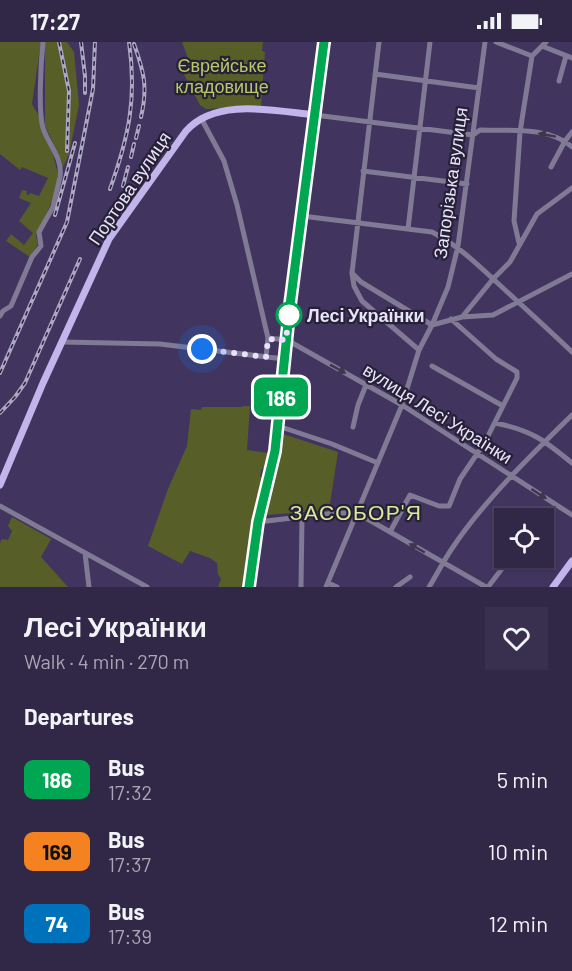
<!DOCTYPE html>
<html lang="en">
<head>
<meta charset="utf-8">
<style>
  body { margin:0; font-family:Barlow,sans-serif; background:#39304f; color:#f1f3f6; height:100vh; display:flex; flex-direction:column; font-size:22px; white-space:nowrap }
  * { box-sizing:border-box; margin:0 }
  p { font-size:20px; color:#a8a6b4 }
  .icon { flex:none; width:33px; height:33px; fill:none; stroke:currentColor; stroke-width:2; stroke-linecap:round; stroke-linejoin:round }
  .map { position:relative; height:545px; overflow:hidden }
  .details { display:flex; flex-direction:column; background:#312848; flex:1 }
  .details>* { flex:none }
  .badge { padding:0 12px; border-radius:9px; font-size:21px; line-height:39px }
  .tools { position:absolute; left:494px; top:466px; display:grid; gap:12px }
  .tools a { display:grid; place-items:center; width:60px; height:60px; border-radius:0px; background:#312848; box-shadow:0 2px 4px #0004,0 0 0 2px #4c4460; font-size:30px }
  .you { position:absolute; width:30px; height:30px; margin:-15px; border:4px solid #fff; border-radius:50%; background:#1a73e8; box-shadow:0 0 0 9px #1a73e833 }
  .map>.badge { position:absolute; translate:-50% -50%; box-shadow:0 0 0 3px #fff }
  h2 { padding:0 24px; font-size:22px; line-height:54px }
  .round { display:grid; place-items:center; flex:none; width:63px; height:63px; border-radius:0px; background:#39304f }
  .summary { display:flex; align-items:center; justify-content:space-between; height:102px; padding:0 24px }
  h1 { font-size:28px; font-weight:700; line-height:45px }
  ul { padding:0; list-style:none }
  li { display:flex; align-items:center; gap:18px; height:72px; padding:0 24px }
  li div { flex:1 }
  li b { display:block; font-size:22px }
  li em { font-style:normal }
  li .badge { min-width:66px; font-weight:700; text-align:center }
  .status { display:flex; justify-content:space-between; align-items:center; height:42px; padding:0 30px; background:#312848; direction:ltr }
  .status svg { height:16px; fill:currentColor }
  .map>svg:first-child { display:block }
  .green { fill:#575e27 }
  .lines { fill:none; stroke-linecap:round; stroke-linejoin:round }
  .minor { stroke:#817a95; stroke-width:5 }
  .major { stroke:#c2b5eb; stroke-width:7 }
  .rail-casing { stroke:#aea6c7; stroke-width:4 }
  .rail { stroke:#262135; stroke-width:1.5; stroke-dasharray:4.5; stroke-linecap:butt }
  .oneway { fill:#3d374d }
  .line-casing { stroke:#fff; stroke-width:14 }
  .line { stroke:#00a651; stroke-width:9 }
  .walk { stroke:#e8e2fd; stroke-width:6; stroke-dasharray:0 10.8 }
  .stop-dot { fill:#fff; stroke:#00a651; stroke-width:3 }
  .labels { text-anchor:middle; dominant-baseline:central; stroke-width:4.5; stroke-linejoin:round; paint-order:stroke }
  .park-label { font-size:18px; fill:#bac869; stroke:#262135 }
  .street-label { font-size:18px; fill:#e8e2fd; stroke:#262135 }
  .stop-label { font-size:18px; font-weight:bold; fill:#e8e2fd; stroke:#262135; text-anchor:start }
  .quarter-label { font-size:21px; letter-spacing:1.5px; fill:#dde99c; stroke:#262135 }
</style>
</head>
<body>
<div class="status"><b>17:27</b><svg viewBox="0 0 49 12"><path d="M0 12V9h3v3zM5 12V6h3v6zM10 12V3h3v9zM15 12V0h3v12zM26 1h20v11H26zM47 4h2v5h-2z"/></svg></div>
<div class="map">
<svg width="572" height="545" viewBox="0 0 572 545">
  <rect width="100%" height="100%" fill="#413560"/>
  <path class="green" d="M 0,0 L 41,0 L 32,62 L 40,76 L 41,87 L 51,105 L 58,132 L 55,153 L 36,194 L 38,202 L 30,215 L 6,199 L 11,192 L 24,203 L 33,191 L 19,179 L 31,161 L 19,156 L 22,148 L 27,149 L 26,152 L 29,153 L 30,151 L 39,154 L 48,136 L 22,125 L 20,128 L 0,112 Z
    M 45,0 L 67,0 L 74,10 L 79,63 L 69,112 L 63,125 L 58,111 L 45,84 Z
    M 182,0 L 263,0 L 262,9 L 265,10 L 261,64 L 206,67 L 200,63 L 179,23 L 185,21 L 188,16 Z
    M 243,364 L 250,364 L 247,408 L 268,411 L 266,425 L 262,427 L 260,433 L 263,440 L 251,489 L 242,545 L 218,545 L 221,537 L 218,532 L 217,521 L 210,516 L 190,509 L 182,522 L 148,504 L 168,447 L 187,404 L 191,367 L 201,368 L 202,365 L 242,365 Z
    M 283,392 L 338,410 L 329,468 L 266,473 Z
    M 12,475 L 51,497 L 41,515 L 68,545 L 0,545 L 0,501 L 2,497 L 8,498 L 12,489 L 8,484 Z"/>
  <g class="lines">
    <path class="minor" d="M 379,0 L 352,231 L 354,244 L 362,259 L 419,308
      M 496,0 L 532,14
      M 542,4 L 572,16
      M 375,32 L 479,46
      M 559,39 L 566,14
      M 315,73 L 473,93 L 480,88 C 509,89 549,84 572,105
      M 201,76 L 224,119 L 237,163 L 268,296 L 287,298 L 402,363 L 572,473
      M 551,125 L 565,99 L 572,90
      M 363,129 L 467,142
      M 302,174 L 432,190 C 461,205 481,226 504,247 C 527,268 550,289 572,310
      M 408,187 L 430,0
      M 519,201 L 514,179 L 520,90 L 532,14 L 546,0
      M 352,231 L 361,240 L 432,283 L 448,245 L 458,204 L 485,0
      M 0,274 L 3,269 L 11,264 L 32,215 L 41,204 L 39,190 L 53,165 L 60,135 C 63,116 48,102 43,86 C 38,68 41,20 43,0
      M 462,275 L 493,273 L 572,232
      M 62,300 L 160,302 L 284,317
      M 266,315 L 268,296
      M 432,324 L 503,364
      M 495,381 C 531,388 544,398 572,421
      M 278,384 L 332,402 L 378,421
      M 353,385 L 358,363 L 366,343
      M 0,464 L 147,545
      M 258,480 L 335,471 L 357,471 L 486,545
      M 390,490 L 410,453 L 439,464 L 449,464 L 460,437 L 485,400 L 517,336 L 517,330 L 496,317 L 451,277
      M 85,511 L 89,545
      M 328,541 L 337,545
      M 301,545 L 302,475
      M 326,545 L 402,363 L 419,308 L 432,283 L 462,275 L 493,237 L 510,220 L 537,172 L 572,146
      M 396,545 L 410,535
      M 429,545 C 437,532 444,518 453,505 C 483,460 533,411 572,373
      M 488,545 L 510,516"/>
    <path class="major" d="M 0,443 L 43,341 L 109,197 L 186,89 C 216,55 275,69 315,73
      M 249,545 L 258,480 L 275,409 L 290,263 L 324,0
      M 553,545 L 572,519"/>
    <defs>
      <path id="rail" d="M 59,0 L 69,49 L 67,109
        M 81,0 L 85,34 L 85,51
        M 134,2 C 144,30 148,45 141,75
        M 136,96 L 139,84
        M 131,115 L 134,102
        M 123,144 L 128,125
        M 110,147 C 129,94 137,56 129,0
        M 55,173 L 75,101
        M 0,331 L 67,180 L 93,47 L 95,0
        M 0,371 L 15,355 L 25,341 L 80,217"/>
    </defs>
    <use href="#rail" class="rail-casing"/>
    <use href="#rail" class="rail"/>
  </g>
  <defs><path id="oneway-solid" d="M-6-.8H1V-3.2L6.5 0L1 3.2V.8H-6Z" transform="scale(1.5)"/></defs>
  <g class="oneway">
    <use href="#oneway-solid" transform="translate(547 93) rotate(-170)"/>
    <use href="#oneway-solid" transform="translate(338 327) rotate(29)"/>
    <use href="#oneway-solid" transform="translate(539 452) rotate(33)"/>
    <use href="#oneway-solid" transform="translate(417 506) rotate(-150)"/>
  </g>
  <g class="lines">
    <defs>
      <path id="line" d="M 249,545 L 258,480 L 275,409 L 290,263 L 324,0"/>
    </defs>
    <use href="#line" class="line-casing"/>
    <use href="#line" class="line"/>
    <path class="walk" d="M 202,307 L 266,315 L 268,297 L 286,298 L 290,263 L 289,273"/>
  </g>
  <circle class="stop-dot" cx="289" cy="273" r="12"/>
  <g class="labels">
    <g class="park-label">
      <text x="222" y="23">Єврейське<tspan x="222" dy="21">кладовище</tspan></text>
    </g>
    <g class="street-label">
      <text transform="translate(450 141) rotate(-82)">Запорізька вулиця</text>
      <text transform="translate(129 146) rotate(-56)">Портова вулиця</text>
      <text transform="translate(438 371) rotate(32)">вулиця Лесі Українки</text>
    </g>
    <g class="stop-label">
      <text x="307" y="273">Лесі Українки</text>
    </g>
    <g class="quarter-label">
      <text x="356" y="469">ЗАСОБОР'Я</text>
    </g>
  </g>
</svg>
<div class="tools">
<a><svg class="icon" aria-label="locate" viewBox="0 0 24 24"><circle cx="12" cy="12" r="6"/><path d="M12 2v4M12 18v4M2 12h4M18 12h4"/></svg></a>
</div>
<div class="you" style="left:202px;top:307px"></div>
<b class="badge" style="left:281px;top:355px;background:#00a651;color:#fff">186</b>
</div>
<section class="details">
<div class="summary"><div><h1>Лесі Українки</h1><p>Walk · 4 min · 270 m</p></div><a class="round"><svg class="icon" aria-label="heart" viewBox="0 0 24 24"><path d="M12 20l-8-8c-3-5 5-10 8-4 3-6 11-1 8 4z"/></svg></a></div>
<h2>Departures</h2>
<ul>
<li><span class="badge" style="background:#00a651;color:#fff">186</span><div><b>Bus</b><p>17:32</p></div><em>5 min</em></li>
<li><span class="badge" style="background:#f58220;color:#111">169</span><div><b>Bus</b><p>17:37</p></div><em>10 min</em></li>
<li><span class="badge" style="background:#0072bc;color:#fff">74</span><div><b>Bus</b><p>17:39</p></div><em>12 min</em></li>
</ul>
</section>
</body>
</html>
